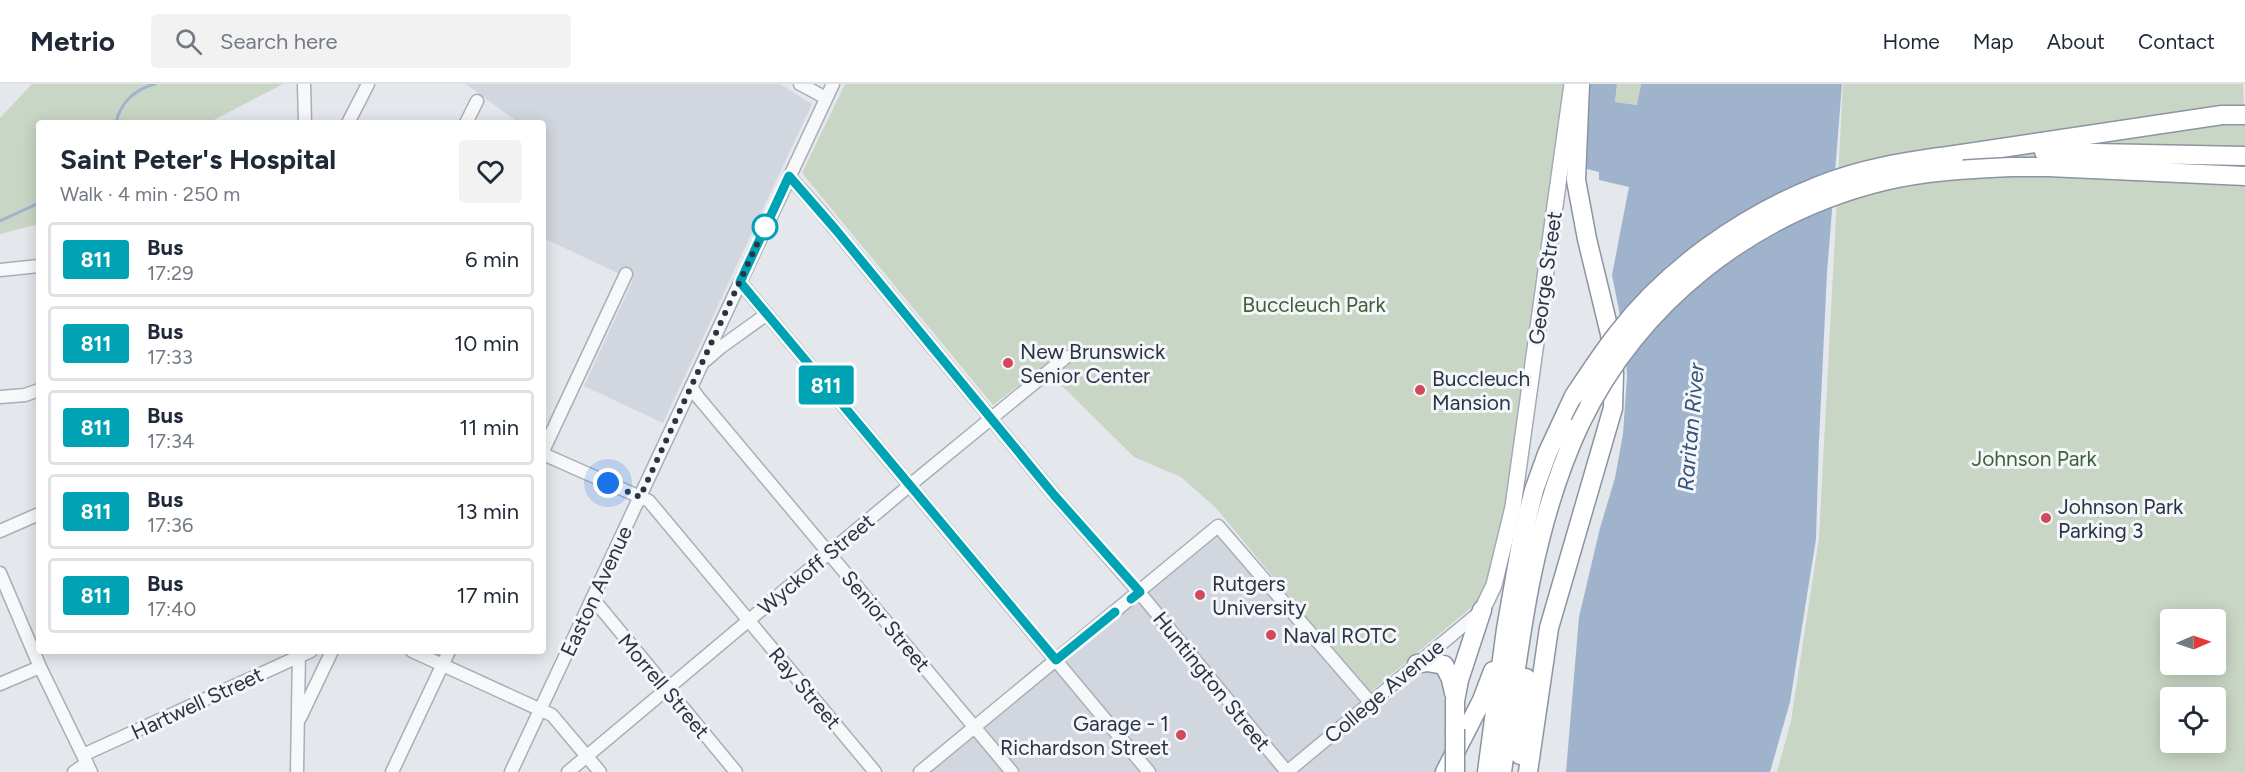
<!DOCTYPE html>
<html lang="en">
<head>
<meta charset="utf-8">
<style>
  body { margin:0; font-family:Figtree,sans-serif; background:#f2f2f3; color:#1f2937; height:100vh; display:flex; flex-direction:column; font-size:22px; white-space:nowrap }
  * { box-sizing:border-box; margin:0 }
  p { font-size:20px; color:#747a83 }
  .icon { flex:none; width:33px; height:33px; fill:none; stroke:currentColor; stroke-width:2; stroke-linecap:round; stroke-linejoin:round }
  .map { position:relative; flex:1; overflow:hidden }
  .sheet { position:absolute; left:36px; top:36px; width:510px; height:534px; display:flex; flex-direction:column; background:#fff; border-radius:6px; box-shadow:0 3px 15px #0003 }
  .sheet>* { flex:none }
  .badge { padding:0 12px; border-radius:4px; font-size:21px; line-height:39px }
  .needle { width:39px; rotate:88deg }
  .buttons { position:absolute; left:2160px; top:525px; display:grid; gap:12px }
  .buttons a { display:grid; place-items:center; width:66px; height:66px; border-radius:6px; background:#fff; box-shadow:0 3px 15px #0003; font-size:30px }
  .you { position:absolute; width:30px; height:30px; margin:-15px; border:4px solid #fff; border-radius:50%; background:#1a73e8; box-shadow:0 0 0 9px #1a73e833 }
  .map>.badge { position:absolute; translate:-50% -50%; box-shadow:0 0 0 3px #fff }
  .round { display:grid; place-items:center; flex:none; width:63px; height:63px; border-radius:6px; background:#f2f2f3 }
  .overview { display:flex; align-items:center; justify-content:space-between; height:102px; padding:0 24px }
  h1 { font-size:28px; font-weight:700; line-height:45px }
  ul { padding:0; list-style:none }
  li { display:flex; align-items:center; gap:18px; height:75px; margin:0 12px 9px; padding:0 12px; border:3px solid #e0e1e3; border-radius:6px }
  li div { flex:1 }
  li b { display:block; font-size:22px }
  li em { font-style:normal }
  li .badge { min-width:66px; font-weight:700; text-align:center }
  header { display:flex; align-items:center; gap:36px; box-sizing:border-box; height:84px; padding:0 30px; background:#fff; border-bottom:2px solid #e0e1e3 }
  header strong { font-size:28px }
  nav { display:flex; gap:33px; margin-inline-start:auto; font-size:21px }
  .search { width:420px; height:54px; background:#f2f2f3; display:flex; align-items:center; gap:15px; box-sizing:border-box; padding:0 21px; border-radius:6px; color:#747a83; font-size:22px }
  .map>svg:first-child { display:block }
  .built { fill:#d2d6de }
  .green { fill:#c9d6c5; fill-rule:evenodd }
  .water { fill:#9fb4cc }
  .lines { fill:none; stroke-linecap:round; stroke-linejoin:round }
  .stream { stroke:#9fb4cc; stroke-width:3 }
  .minor-casing { stroke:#a9aeb7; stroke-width:15 }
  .major-casing { stroke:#a3abb8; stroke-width:18 }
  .highway-casing { stroke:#8b94a3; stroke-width:21 }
  .minor { stroke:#f7f8fa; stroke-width:12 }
  .major { stroke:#fff; stroke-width:15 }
  .highway { stroke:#fff; stroke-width:18 }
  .highway-bridge-casing { stroke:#8b94a3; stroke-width:21; stroke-linecap:butt }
  .highway-bridge { stroke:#fff; stroke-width:18 }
  .line-casing { stroke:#fff; stroke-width:14 }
  .line { stroke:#00a3b4; stroke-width:9 }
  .walk { stroke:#2b3445; stroke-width:6; stroke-dasharray:0 10.8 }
  .stop-dot { fill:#fff; stroke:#00a3b4; stroke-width:3 }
  .poi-dot { fill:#d1495b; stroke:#f4f6f9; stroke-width:2 }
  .labels { text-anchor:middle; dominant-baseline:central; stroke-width:6; stroke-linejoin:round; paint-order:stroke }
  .street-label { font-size:21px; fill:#2b3445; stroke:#f4f6f9 }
  .park-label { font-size:21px; fill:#3f6138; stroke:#f4f6f9 }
  .poi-label { font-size:21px; fill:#2b3445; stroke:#f4f6f9; text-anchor:start }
  .water-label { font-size:22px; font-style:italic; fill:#34527a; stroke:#f4f6f9 }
</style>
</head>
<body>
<header>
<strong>Metrio</strong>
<div class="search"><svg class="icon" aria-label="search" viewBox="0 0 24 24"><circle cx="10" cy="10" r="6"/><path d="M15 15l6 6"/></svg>Search here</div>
<nav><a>Home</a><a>Map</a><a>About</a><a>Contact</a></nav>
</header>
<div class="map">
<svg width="2245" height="688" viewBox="0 0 2245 688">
  <rect width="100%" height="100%" fill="#e4e7ec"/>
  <path class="built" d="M 466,0 L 780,0 L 812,20 L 663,339 L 584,302 L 633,196 L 543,154 L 543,39 L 519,39 Z
    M 1211,441 L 1370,630 L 1434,581 L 1451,613 L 1444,688 L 923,688 Z"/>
  <path class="green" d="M 32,0 L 283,0 L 208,39 L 39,39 L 39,140 L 0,150 L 0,34 Z
    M 845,0 L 1566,0 L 1508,426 L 1485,505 L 1474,521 L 1369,609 L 1216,424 L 1181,393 L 1134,373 L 1043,283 L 993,321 L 802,89 Z
    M 1617,0 L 1641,0 L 1638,21 L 1615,18 Z
    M 1843,0 L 2243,0 L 2245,42 L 2245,688 L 1777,688 L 1791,637 L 1819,454 ZM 2170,536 L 2216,536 L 2216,580 L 2170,580 ZM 2170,614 L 2216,614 L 2216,658 L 2170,658 Z"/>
  <path class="water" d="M 1590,0 L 1617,0 L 1615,18 L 1637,21 L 1641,0 L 1842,0 L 1827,189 L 1819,356 L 1816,455 L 1790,618 L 1770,688 L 1566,688 L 1579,533 L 1600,444 L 1615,394 L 1623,350 L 1627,293 L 1625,257 L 1612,191 L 1629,103 L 1599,96 L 1599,88 L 1583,84 L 1585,9 Z"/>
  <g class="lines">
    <path class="stream" d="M 116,39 C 120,18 136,5 155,0
      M 0,137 L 39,119"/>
    <defs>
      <path id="minor" d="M 304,0 L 305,39
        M 800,0 L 826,14
        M 348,39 L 368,0
        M 466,39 L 477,17
        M 789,92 L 821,128 L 1054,411 L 1139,508 L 1287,688
        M 0,186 L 39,182
        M 740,198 L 1149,688
        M 706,276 L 721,263 L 767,230
        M 691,303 L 698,313 L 1012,688
        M 0,313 L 25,311 L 39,306
        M 543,367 L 626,190
        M 543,370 L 649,417 L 875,688
        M 0,447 L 39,430
        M 0,489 L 40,583 L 91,688
        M 591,518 L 599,522 L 736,688
        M 412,567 L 552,631 L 600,688
        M 0,600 L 40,583
        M 300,634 L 332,567
        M 83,671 L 311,567
        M 74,688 L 87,679
        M 297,688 L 299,567
        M 392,688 L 449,567
        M 511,688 L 833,0
        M 568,688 L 910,401 L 1066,273
        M 920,688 L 1218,442 L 1370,618
        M 1287,688 L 1481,527"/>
      <path id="major" d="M 1482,526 L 1494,501 L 1513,423 L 1572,0"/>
      <path id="highway" d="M 2044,68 L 2245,72
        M 1955,71 L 2222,31 L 2245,31
        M 2011,83 L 2048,83 L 2245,92
        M 1417,580 L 1427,578 L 1444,581 L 1451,595 L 1454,609
        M 1455,645 L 1455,617 L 1459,596 L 1482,526
        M 1520,671 L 1526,594
        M 1445,688 L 1482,616 L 1493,587
        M 1487,688 L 1506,545 L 1522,454 L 1534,406 L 1547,370 L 1574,312
        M 1502,688 C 1518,570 1529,449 1580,340
        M 1528,688 L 1549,544 L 1613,324 L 1614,289 L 1610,250 L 1587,155 L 1576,96 L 1580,0"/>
    </defs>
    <use href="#minor" class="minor-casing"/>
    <use href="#major" class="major-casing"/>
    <use href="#highway" class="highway-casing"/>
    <use href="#minor" class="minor"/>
    <use href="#major" class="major"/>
    <use href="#highway" class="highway"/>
    <defs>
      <path id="highway-bridge" d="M 1574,312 C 1588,291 1602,269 1618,249 C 1668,184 1743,132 1818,102 C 1862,84 1909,77 1955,71
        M 1580,340 C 1639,218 1752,129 1884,97 C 1925,87 1968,85 2011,83
        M 1455,645 L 1455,688"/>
    </defs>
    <use href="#highway-bridge" class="highway-bridge-casing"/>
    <use href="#highway-bridge" class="highway-bridge"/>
  </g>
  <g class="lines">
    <defs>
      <path id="line" d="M 1115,528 L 1056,576 L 740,198 L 789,92 L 836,146 L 1054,411 L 1140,508 L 1131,515"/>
    </defs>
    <use href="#line" class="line-casing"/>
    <use href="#line" class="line"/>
    <path class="walk" d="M 608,399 L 640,413 L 765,143"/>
  </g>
  <circle class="stop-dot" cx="765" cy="143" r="12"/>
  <g class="poi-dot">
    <circle cx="1008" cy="279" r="6"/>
    <circle cx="1420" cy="306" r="6"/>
    <circle cx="2046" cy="434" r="6"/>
    <circle cx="1200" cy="511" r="6"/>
    <circle cx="1271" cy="551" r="6"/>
    <circle cx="1181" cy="651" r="6"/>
  </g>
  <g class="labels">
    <g class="street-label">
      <text transform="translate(1545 194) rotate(-82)">George Street</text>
      <text transform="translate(816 480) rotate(-40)">Wyckoff Street</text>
      <text transform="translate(596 507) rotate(-65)">Easton Avenue</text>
      <text transform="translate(886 537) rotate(50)">Senior Street</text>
      <text transform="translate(1212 597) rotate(51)">Huntington Street</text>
      <text transform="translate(664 602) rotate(50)">Morrell Street</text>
      <text transform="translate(805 604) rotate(50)">Ray Street</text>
      <text transform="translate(1384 607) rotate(-40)">College Avenue</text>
      <text transform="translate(197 619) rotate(-25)">Hartwell Street</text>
    </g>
    <g class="park-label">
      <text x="1314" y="220">Buccleuch Park</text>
      <text x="2034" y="374">Johnson Park</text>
    </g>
    <g class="poi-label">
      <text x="1020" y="267">New Brunswick<tspan x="1020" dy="24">Senior Center</tspan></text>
      <text x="1432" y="294">Buccleuch<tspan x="1432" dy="24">Mansion</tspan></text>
      <text x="2058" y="422">Johnson Park<tspan x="2058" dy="24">Parking 3</tspan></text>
      <text x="1212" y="499">Rutgers<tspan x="1212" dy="24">University</tspan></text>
      <text x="1283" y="551">Naval ROTC</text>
      <text x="1169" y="639" text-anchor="end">Garage - 1<tspan x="1169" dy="24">Richardson Street</tspan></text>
    </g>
    <g class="water-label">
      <text transform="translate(1691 343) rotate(-85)">Raritan River</text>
    </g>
  </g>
</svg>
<div class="buttons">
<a><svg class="needle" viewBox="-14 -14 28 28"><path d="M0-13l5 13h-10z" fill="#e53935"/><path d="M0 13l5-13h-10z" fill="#747a83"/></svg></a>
<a><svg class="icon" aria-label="locate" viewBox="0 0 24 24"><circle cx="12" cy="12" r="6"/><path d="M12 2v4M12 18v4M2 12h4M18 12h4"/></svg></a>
</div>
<div class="you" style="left:608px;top:399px"></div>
<b class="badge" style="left:826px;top:301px;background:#00a3b4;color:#fff">811</b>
<section class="sheet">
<div class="overview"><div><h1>Saint Peter's Hospital</h1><p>Walk · 4 min · 250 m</p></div><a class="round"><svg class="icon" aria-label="heart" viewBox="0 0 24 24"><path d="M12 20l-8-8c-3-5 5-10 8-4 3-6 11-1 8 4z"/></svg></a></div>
<ul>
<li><span class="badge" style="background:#00a3b4;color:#fff">811</span><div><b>Bus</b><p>17:29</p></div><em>6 min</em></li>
<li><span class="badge" style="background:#00a3b4;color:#fff">811</span><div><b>Bus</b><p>17:33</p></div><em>10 min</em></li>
<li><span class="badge" style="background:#00a3b4;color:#fff">811</span><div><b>Bus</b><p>17:34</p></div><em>11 min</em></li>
<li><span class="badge" style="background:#00a3b4;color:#fff">811</span><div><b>Bus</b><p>17:36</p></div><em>13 min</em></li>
<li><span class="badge" style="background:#00a3b4;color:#fff">811</span><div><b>Bus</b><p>17:40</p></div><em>17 min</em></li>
</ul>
</section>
</div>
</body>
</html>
